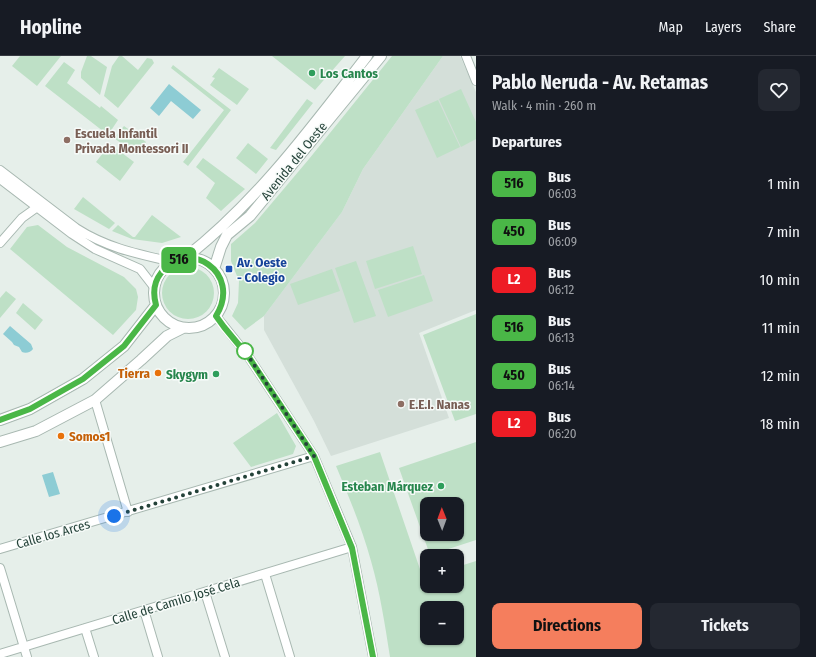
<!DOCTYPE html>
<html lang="en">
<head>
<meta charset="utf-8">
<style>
  body { margin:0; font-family:"Fira Sans Condensed",sans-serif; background:#242831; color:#f1f3f6; height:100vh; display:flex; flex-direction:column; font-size:15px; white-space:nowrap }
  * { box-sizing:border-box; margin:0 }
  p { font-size:13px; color:#9ea1a6 }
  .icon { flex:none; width:22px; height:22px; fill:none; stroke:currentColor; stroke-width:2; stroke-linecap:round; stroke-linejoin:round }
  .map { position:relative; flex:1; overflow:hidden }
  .panel { display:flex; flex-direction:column; background:#171b24; width:340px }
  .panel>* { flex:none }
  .badge { padding:0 8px; border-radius:6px; font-size:14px; line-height:26px }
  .needle { width:26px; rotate:359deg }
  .fabs { position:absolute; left:420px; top:441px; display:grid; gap:8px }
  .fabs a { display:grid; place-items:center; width:44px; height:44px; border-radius:8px; background:#171b24; box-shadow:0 1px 3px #0004; font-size:20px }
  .you { position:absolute; width:20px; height:20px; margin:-10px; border:3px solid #fff; border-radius:50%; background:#1a73e8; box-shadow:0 0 0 6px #1a73e833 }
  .map>.badge { position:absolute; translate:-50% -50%; box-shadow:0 0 0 2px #fff }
  h2 { padding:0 16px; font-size:15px; line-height:36px }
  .round { display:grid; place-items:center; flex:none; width:42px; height:42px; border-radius:8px; background:#242831 }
  .overview { display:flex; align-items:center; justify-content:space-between; height:68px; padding:0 16px }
  h1 { font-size:19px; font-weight:700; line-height:30px }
  .button { display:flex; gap:8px; margin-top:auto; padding:8px 16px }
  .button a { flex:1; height:46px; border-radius:8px; background:#f57e5d; color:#111; font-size:16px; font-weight:700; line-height:46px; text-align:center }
  .button a+a { background:#242831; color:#f1f3f6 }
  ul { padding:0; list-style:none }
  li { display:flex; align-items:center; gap:12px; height:48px; padding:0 16px }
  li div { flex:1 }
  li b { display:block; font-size:15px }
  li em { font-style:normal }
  li .badge { min-width:44px; font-weight:700; text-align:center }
  header { display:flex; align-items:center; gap:24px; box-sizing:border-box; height:56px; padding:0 20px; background:#171b24; border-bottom:1px solid #363941 }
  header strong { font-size:19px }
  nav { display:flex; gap:22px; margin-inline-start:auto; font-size:14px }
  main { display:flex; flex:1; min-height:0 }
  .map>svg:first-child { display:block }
  .built { fill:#d4dfd9 }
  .green { fill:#bee0c6; fill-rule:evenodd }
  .water { fill:#8dccd4 }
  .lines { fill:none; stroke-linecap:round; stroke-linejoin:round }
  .minor-casing { stroke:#a8b8b1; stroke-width:10 }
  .tertiary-casing { stroke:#a8b8b1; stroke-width:12 }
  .minor { stroke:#fff; stroke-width:8 }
  .tertiary { stroke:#fff; stroke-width:10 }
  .line-casing { stroke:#fff; stroke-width:9 }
  .line { stroke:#4ab747; stroke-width:6 }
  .walk { stroke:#244239; stroke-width:4; stroke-dasharray:0 7.2 }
  .leisure-dot { fill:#2e9e5b; stroke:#f7fbf9; stroke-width:1.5 }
  .education-dot { fill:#8d6e63; stroke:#f7fbf9; stroke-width:1.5 }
  .transit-dot { fill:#1a4fb4; stroke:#f7fbf9; stroke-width:1.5 }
  .stop-dot { fill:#fff; stroke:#4ab747; stroke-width:2 }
  .food-dot { fill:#e8710a; stroke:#f7fbf9; stroke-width:1.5 }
  .labels { text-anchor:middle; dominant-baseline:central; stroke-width:3; stroke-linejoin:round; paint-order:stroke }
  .leisure-label { font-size:13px; font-weight:bold; fill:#27864d; stroke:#f7fbf9; text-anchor:end }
  .education-label { font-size:13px; font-weight:bold; fill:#785e54; stroke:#f7fbf9; text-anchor:start }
  .street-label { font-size:13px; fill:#244239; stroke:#f7fbf9 }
  .transit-label { font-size:13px; font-weight:bold; fill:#164399; stroke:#f7fbf9; text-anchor:start }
  .food-label { font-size:13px; font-weight:bold; fill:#c56008; stroke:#f7fbf9; text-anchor:end }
</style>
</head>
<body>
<header>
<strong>Hopline</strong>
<nav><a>Map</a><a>Layers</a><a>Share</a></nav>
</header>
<main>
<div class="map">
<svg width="476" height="601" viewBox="0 0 476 601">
  <rect width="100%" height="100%" fill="#e6efea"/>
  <path class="built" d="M 443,0 L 460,0 L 476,36 L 476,254 L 419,277 L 449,362 L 331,400 L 314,365 L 264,274 L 264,260 L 342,156 L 363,113 Z"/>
  <path class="green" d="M 20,0 L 61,0 L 37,30 L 12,10 Z
    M 87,0 L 91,0 L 107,11 L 100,39 L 81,22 L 81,16 Z
    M 119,0 L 122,0 L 138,14 L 147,2 L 152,3 L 154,7 L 118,52 L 104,40 L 112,10 Z
    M 272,0 L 345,0 L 315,34 Z
    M 392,0 L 443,0 L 363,113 L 342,156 L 264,260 L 245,274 L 232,260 L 238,247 L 239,225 L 231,205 L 231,188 L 255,167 L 309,103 Z
    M 64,6 L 75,14 L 67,27 L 100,52 L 101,50 L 118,64 L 108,79 L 45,30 Z
    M 173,9 L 231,54 L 188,110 L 183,106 L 224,54 L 171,12 Z
    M 219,12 L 249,33 L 237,49 L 210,29 L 215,22 L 212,21 Z
    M 461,33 L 476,66 L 476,83 L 461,91 L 439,43 Z
    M 307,43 L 313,47 L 276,94 L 270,92 Z
    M 438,44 L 460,91 L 437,102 L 415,54 Z
    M 124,70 L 146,86 L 137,99 L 114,82 Z
    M 248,87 L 268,103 L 256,118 L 236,102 Z
    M 110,88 L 134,106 L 120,125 L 96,106 Z
    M 203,102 L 245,133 L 221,155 L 206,142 L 215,127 L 196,111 Z
    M 83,141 L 115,167 L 109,173 L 74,153 Z
    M 152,159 L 181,181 L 162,187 L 132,183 L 112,175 L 118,169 L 133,181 L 135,181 Z
    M 38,169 L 67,191 L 124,221 L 136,233 L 138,241 L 136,254 L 113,279 L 10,193 L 27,171 Z
    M 413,190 L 422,218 L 375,233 L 366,205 Z
    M 356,205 L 376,260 L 354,267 L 335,212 Z
    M162 237a26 26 0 1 1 52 0a26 26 0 1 1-52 0Z
    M 332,213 L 340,235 L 298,249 L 290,228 Z
    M 424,219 L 433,245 L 388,261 L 378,234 Z
    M 6,235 L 16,243 L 0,262 L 0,242 Z
    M 23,247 L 43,264 L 35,274 L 16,257 Z
    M 476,258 L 476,358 L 455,365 L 423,279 Z
    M 277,357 L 296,390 L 293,398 L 251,411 L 233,387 Z
    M 476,386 L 476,484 L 430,499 L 399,412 ZM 427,448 L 457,448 L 457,478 L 427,478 Z
    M 380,396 L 423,522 L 427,521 L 427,530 L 457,530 L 457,511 L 476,505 L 476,601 L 390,601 C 385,569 380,536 371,505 C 362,472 349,441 336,410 ZM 427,552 L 457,552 L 457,582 L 427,582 Z"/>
  <path class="water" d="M 169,28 L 201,54 L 193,63 L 171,45 L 159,60 L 150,52 Z
    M 10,270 L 31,288 L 33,293 C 31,296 26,298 22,296 L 19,291 L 14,289 L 12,286 L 3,278 Z
    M 53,416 L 60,438 L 49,441 L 42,419 Z"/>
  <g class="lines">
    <defs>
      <path id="minor" d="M 466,0 L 476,25
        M 0,114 L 76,172 C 107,192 138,198 173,206
        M 0,123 L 72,178 L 95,193 L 140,213 L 154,231
        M 0,187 L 22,162 L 36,152
        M 216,260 L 248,300 L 314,400 L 352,491 L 373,601
        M 95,344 L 128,456
        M 0,493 L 314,400
        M 0,512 L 27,601
        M 265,518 L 290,601
        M 205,536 L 225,601
        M 144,554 L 158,601
        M 85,572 L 94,601
        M 0,598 L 352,491"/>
      <path id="tertiary" d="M154 237a35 35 0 1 1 70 0a35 35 0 1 1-70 0Z
        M 185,202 C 257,146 312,71 367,0
        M 214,213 L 221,191 L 227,179 L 250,160 L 381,0
        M 0,364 L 30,353 L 83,323 L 124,290 L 156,249
        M 0,386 L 36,375 L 95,344 L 141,304 L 167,280 L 183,272"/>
    </defs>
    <use href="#minor" class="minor-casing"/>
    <use href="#tertiary" class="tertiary-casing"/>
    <use href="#minor" class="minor"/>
    <use href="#tertiary" class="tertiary"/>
  </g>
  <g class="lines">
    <defs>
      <path id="line" d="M 0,364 L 30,353 L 83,323 L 124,290 L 156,249 C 153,238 153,227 161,217 C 187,181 243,216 216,260 L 224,271 L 248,300 L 314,400 L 352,492 L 373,601"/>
    </defs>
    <use href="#line" class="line-casing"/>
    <use href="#line" class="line"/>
    <path class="walk" d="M 114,460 L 314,400 L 245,295"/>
  </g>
  <g class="leisure-dot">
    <circle cx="312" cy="17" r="4"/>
    <circle cx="216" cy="318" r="4"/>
    <circle cx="441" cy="430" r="4"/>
  </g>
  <g class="education-dot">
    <circle cx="67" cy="84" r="4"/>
    <circle cx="401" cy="348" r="4"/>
  </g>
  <rect class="transit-dot" x="225" y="209" width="8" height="8" rx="2"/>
  <circle class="stop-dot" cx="245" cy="295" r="8"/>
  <g class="food-dot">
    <circle cx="158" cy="317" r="4"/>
    <circle cx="61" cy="380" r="4"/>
  </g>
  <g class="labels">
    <g class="leisure-label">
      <text x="320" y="17" text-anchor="start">Los Cantos</text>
      <text x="208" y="318">Skygym</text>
      <text x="433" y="430">Esteban Márquez</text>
    </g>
    <g class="education-label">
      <text x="75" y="77">Escuela Infantil<tspan x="75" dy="15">Privada Montessori II</tspan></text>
      <text x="409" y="348">E.E.I. Nanas</text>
    </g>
    <g class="street-label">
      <text transform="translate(294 105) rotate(-51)">Avenida del Oeste</text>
      <text transform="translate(53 478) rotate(-16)">Calle los Arces</text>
      <text transform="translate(176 545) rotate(-17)">Calle de Camilo José Cela</text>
    </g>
    <g class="transit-label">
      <text x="237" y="206">Av. Oeste<tspan x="237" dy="15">- Colegio</tspan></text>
    </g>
    <g class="food-label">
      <text x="150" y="317">Tierra</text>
      <text x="69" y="380" text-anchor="start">Somos1</text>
    </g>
  </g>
</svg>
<div class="fabs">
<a><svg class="needle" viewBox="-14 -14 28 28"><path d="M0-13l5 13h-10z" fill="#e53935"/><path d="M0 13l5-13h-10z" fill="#9ea1a6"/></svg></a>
<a>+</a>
<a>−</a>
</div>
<div class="you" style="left:114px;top:460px"></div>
<b class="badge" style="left:179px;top:204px;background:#4ab747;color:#111">516</b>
</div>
<section class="panel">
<div class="overview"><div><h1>Pablo Neruda - Av. Retamas</h1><p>Walk · 4 min · 260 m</p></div><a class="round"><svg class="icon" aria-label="heart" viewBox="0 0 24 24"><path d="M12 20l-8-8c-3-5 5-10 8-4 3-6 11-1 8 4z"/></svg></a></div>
<h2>Departures</h2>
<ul>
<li><span class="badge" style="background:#4ab747;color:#111">516</span><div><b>Bus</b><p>06:03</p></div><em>1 min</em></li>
<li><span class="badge" style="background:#4ab747;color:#111">450</span><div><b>Bus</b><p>06:09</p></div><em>7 min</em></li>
<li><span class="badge" style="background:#ee1c25;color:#fff">L2</span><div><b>Bus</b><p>06:12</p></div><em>10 min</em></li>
<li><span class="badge" style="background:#4ab747;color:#111">516</span><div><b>Bus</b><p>06:13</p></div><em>11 min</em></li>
<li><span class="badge" style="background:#4ab747;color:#111">450</span><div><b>Bus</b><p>06:14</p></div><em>12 min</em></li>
<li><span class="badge" style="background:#ee1c25;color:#fff">L2</span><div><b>Bus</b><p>06:20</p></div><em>18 min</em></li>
</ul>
<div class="button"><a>Directions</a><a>Tickets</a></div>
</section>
</main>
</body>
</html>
